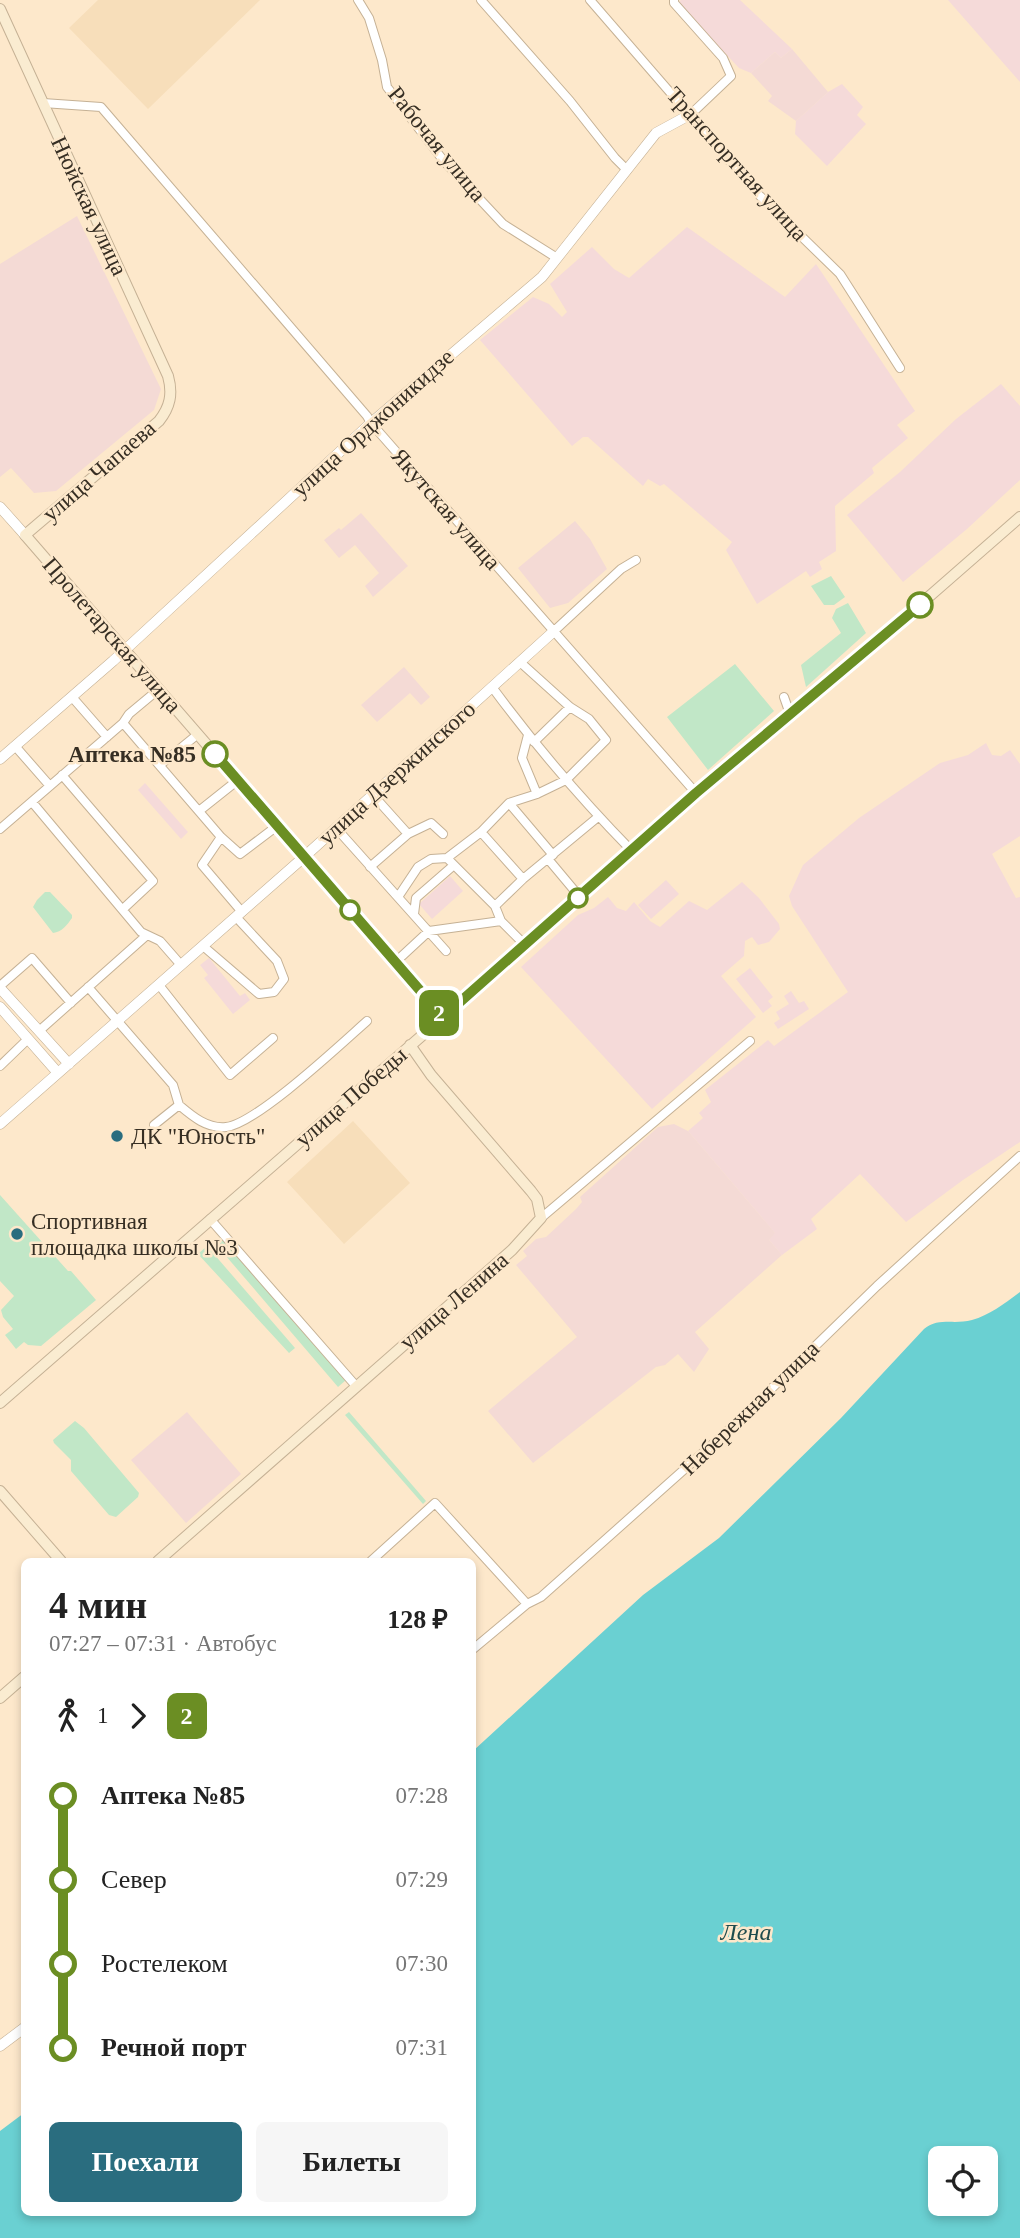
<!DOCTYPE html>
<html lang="ru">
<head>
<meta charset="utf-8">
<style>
  body { margin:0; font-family:Georgia,serif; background:#f6f6f6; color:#222; height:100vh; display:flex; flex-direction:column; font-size:26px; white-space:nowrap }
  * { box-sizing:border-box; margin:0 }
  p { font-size:23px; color:#767676 }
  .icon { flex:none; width:38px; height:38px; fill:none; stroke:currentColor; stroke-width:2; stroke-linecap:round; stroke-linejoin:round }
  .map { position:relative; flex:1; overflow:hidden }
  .drawer { position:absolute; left:21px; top:1558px; width:455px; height:658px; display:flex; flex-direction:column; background:#fff; border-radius:10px; box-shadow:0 4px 10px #0003 }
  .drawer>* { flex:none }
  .badge { padding:0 14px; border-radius:10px; font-size:24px; line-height:46px }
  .controls { position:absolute; left:928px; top:2146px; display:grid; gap:14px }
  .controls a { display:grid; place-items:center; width:70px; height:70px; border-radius:10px; background:#fff; box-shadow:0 4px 10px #0003; font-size:35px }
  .map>.badge { position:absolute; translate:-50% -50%; box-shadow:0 0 0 4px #fff }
  .legs { display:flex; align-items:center; gap:10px; height:77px; padding:0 28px; font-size:23px }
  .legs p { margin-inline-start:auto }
  .headline { display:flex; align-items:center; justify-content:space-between; height:119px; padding:0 28px }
  h1 { font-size:38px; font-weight:800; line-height:52px }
  .primary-button { display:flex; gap:14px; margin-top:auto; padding:14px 28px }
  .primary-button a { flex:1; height:80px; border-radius:10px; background:#2a6d7f; color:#fff; font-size:28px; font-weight:800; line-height:80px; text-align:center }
  .primary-button a+a { background:#f6f6f6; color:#222 }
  ul { padding:0 28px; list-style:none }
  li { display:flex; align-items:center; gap:24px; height:84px; font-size:26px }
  li i { display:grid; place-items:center; width:10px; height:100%; margin:0 9px; background:currentColor }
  li i::after { content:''; width:18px; height:18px; margin:-9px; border:5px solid; border-radius:50%; background:#fff }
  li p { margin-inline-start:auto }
  li:first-child i { background:linear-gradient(#0000 50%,currentColor 0) }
  li:last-child i { background:linear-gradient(currentColor 50%,#0000 0) }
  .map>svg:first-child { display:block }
  .commercial { fill:#f4dad5 }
  .industrial { fill:#f5dad9 }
  .built { fill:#f7deba }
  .green { fill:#c1e7c7 }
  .water { fill:#6ad0d2; fill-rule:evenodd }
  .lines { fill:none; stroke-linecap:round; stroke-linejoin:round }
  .minor-casing { stroke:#c5b195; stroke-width:10 }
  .tertiary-casing { stroke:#c5b195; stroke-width:11 }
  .secondary-casing { stroke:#c5b195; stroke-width:12 }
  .minor { stroke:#fff; stroke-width:8 }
  .tertiary { stroke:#fff; stroke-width:10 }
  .secondary { stroke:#faecd1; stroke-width:10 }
  .line-1-casing { stroke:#fff; stroke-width:16 }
  .line-1 { stroke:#6b8e23; stroke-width:10 }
  .stop-1-dot { fill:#fff; stroke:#6b8e23; stroke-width:3.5 }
  .poi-dot { fill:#2a6d7f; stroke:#fde8cb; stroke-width:2.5 }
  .labels { text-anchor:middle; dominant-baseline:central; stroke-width:5; stroke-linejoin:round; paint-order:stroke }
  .street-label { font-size:23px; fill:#362e23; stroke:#fde8cb }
  .stop-label { font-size:23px; font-weight:bold; fill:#362e23; stroke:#fde8cb; text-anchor:end }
  .poi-label { font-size:23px; fill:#362e23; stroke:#fde8cb; text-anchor:start }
  .water-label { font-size:24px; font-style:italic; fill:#1e4c4d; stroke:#fde8cb }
</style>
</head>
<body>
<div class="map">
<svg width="1020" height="2238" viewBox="0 0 1020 2238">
  <rect width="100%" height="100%" fill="#fde8cb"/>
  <path class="commercial" d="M 792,49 L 828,92 L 796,121 L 768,101 L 772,96 L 751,73 L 775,52 L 781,58 Z
    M 77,216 L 161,389 L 154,410 L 56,491 L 34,493 L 11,468 L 0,477 L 0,264 Z
    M 361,513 L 408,566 L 373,597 L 365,586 L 379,573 L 355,545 L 339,558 L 324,540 L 339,528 L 341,530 Z
    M 575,521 L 590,539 L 607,569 L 568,603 L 550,608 L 518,568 Z
    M 404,667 L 430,697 L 421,705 L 410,693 L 377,722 L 361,705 Z
    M 674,1124 L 688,1131 L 776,1234 L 769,1240 L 782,1255 L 695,1332 L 709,1349 L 694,1372 L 678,1354 L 665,1365 L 656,1367 L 533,1463 L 488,1411 L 577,1337 L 516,1265 L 527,1256 L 523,1251 L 536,1239 L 546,1237 L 576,1209 L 582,1202 L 580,1197 L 658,1127 Z
    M 187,1412 L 241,1474 L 186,1523 L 131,1460 Z"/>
  <path class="industrial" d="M 681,0 L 740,0 L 792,49 L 781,58 L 775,52 L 751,73 L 739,68 L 678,3 Z
    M 948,0 L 1020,0 L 1020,82 Z
    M 842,84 L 863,107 L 857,115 L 866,124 L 827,166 L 795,134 L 796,121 L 828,92 Z
    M 687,227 L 785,297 L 816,264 L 915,411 L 897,425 L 908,438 L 872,468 L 874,473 L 835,506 L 836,551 L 819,562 L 822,569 L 810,577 L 806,571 L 757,604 L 726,550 L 732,542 L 664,484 L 660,486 L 648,479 L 643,486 L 588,437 L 583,437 L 572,446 L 480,340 L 533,297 L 549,304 L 562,317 L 567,312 L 550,284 L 592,247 L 614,269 L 629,278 Z
    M 1001,384 L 1020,406 L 1020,480 L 967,529 L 903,582 L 847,515 L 900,472 L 956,419 Z
    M 986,743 L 992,755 L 1001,756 L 1010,750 L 1020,764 L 1020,836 L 992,854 L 1016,898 L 1020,897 L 1020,1142 L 963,1180 L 906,1222 L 860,1174 L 811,1219 L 817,1229 L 782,1255 L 769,1240 L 775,1233 L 688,1131 L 703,1118 L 699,1113 L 711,1102 L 705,1090 L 768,1040 L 774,1046 L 848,992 L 792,906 L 789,896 L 803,865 L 859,818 L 940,763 L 968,755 Z
    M 145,783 L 188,832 L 181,839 L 138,790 Z
    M 450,876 L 463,891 L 432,919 L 419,904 Z
    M 666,880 L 679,894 L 651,919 L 638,905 Z
    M 742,882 L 759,898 L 779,924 L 780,929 L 769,942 L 758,945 L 752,937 L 745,941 L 744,956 L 721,976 L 756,1017 L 652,1109 L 521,967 L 578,915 L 594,908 L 608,897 L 617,908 L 626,911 L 634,902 L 650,921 L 660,927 L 689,901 L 707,910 Z
    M 209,958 L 240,996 L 245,993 L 250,1000 L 233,1014 L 204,978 L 208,975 L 200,965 Z
    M 750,968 L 773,997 L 768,1001 L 772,1006 L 763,1013 L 736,979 Z
    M 791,991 L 799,1003 L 804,1001 L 809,1009 L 778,1029 L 774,1023 L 780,1019 L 776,1012 L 789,1004 L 784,996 Z"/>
  <path class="built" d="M 98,0 L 260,0 L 148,109 L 69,28 Z
    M 353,1121 L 410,1183 L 344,1244 L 287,1182 Z"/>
  <path class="green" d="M 831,576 L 845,597 L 834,605 L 824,605 L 811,586 Z
    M 848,603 L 866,633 L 806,687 L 801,665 L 841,633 L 832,618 L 836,609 Z
    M 735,664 L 774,711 L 708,770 L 667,717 Z
    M 45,892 L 50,892 L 72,915 L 72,918 C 67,925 62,932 53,933 L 33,907 L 37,900 Z
    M 0,1195 L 68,1271 L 71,1271 L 96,1300 L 41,1346 L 28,1345 L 24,1342 L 16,1349 L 5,1335 L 13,1329 L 3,1317 L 1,1310 L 14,1296 L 0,1281 Z
    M 222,1236 L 346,1380 L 338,1387 L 214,1242 Z
    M 207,1246 L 295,1348 L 289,1353 L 198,1254 Z
    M 349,1412 L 426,1501 L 423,1504 L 345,1415 Z
    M 75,1421 L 84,1428 L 139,1493 L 138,1497 L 116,1517 L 109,1515 L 71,1471 L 71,1460 L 54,1443 L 53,1440 Z"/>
  <path class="water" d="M 1020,1292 L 1020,2238 L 0,2238 L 0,2131 L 24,2113 L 24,2212 L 472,2212 L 473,1751 L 643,1595 L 719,1538 L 841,1418 L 924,1329 C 939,1317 954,1325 972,1320 C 990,1315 1005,1303 1020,1292 ZM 940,2158 L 985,2158 L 985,2203 L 940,2203 Z"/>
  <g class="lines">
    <defs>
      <path id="minor" d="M 358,0 L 369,18 L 382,60 L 387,87 L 443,160 L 503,224 L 557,258
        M 481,0 L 570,101 L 615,158 L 627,170
        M 590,0 L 759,195 L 840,274 L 900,368
        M 674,0 L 674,3 L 723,58 L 731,76 L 691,114
        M 43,103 L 101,107 L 367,416 L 371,423 L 696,793
        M 553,632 L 621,569 L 636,560
        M 492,687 C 535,745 581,799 631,850
        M 72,697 L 107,737
        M 784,697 L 790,714
        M 123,723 L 221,837 L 240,854 L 277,826
        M 528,735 L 522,758 L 537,794
        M 534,742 L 570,707
        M 15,746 L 50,786
        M 160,765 L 198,734
        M 62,775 L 153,881 L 123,909
        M 373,795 L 408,834
        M 32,802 L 141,932 L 160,941 L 181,965
        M 509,803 L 553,855
        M 199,811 L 238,780
        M 336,828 L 446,951
        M 0,829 L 123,723 L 129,714 L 159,689
        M 481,832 L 523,879
        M 221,837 L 202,865 L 242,912
        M 447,858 L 495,906 L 501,921 L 525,945
        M 548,859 L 579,896
        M 370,867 L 408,834 L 431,823 L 443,834
        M 398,897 L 418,867 L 431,859 L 447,858 L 481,832 L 509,803 L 537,794 L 566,780 L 606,740 L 589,719 L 570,707 L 520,662
        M 495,906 L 523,879 L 598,817
        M 414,914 L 416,898 L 454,865
        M 203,946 L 259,994 L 274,992 L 284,979 L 277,961 L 236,917
        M 402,956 L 429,931 L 501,921
        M 159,985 L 230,1075 L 273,1038
        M 0,986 L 32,958 L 71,1003
        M 88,987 L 173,1085 L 179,1105 L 154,1125
        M 39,1031 L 147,935
        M 0,1066 L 28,1039
        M 179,1105 C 192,1116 207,1129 226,1127 C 256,1124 341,1044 367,1021
        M 541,1218 L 750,1041
        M 210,1219 L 356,1386
        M 371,1561 L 435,1503 L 527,1604
        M 472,1650 L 527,1604 L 541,1597 L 733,1426 L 877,1286 L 1020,1156"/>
      <path id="tertiary" d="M 0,507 L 25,535
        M 0,759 L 113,661 L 371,423 L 542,277 L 656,133 L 691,114
        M 0,988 L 69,1064
        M 0,1007 L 58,1073
        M 0,1124 L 304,857 L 553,632
        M 0,2046 L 24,2028"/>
      <path id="secondary" d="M 0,9 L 168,376 C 173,394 170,407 159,421 L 25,535 L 443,1017
        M 0,1403 L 464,999 L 646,837 L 884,636 L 1020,517
        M 0,1491 L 61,1561
        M 158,1561 L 512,1250 L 541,1218 L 537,1199 L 531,1191 L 431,1075 L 410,1045
        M 0,1698 L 24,1677"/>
    </defs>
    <use href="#minor" class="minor-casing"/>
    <use href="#tertiary" class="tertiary-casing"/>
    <use href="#secondary" class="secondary-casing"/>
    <use href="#minor" class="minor"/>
    <use href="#tertiary" class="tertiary"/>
    <use href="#secondary" class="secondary"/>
  </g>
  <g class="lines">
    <defs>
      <path id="line-1" d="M 215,754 L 443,1017 L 696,793 L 920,605"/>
    </defs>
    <use href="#line-1" class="line-1-casing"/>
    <use href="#line-1" class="line-1"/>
  </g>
  <g class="stop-1-dot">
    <circle cx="920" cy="605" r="12"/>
    <circle cx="215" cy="754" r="12"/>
    <circle cx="578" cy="898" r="9"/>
    <circle cx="350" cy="910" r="9"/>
  </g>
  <g class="poi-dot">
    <circle cx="117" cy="1136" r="7"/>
    <circle cx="17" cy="1234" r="7"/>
  </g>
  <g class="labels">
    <g class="street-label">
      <text transform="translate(437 144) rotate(51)">Рабочая улица</text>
      <text transform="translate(737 164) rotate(48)">Транспортная улица</text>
      <text transform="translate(89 206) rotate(65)">Нюйская улица</text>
      <text transform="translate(373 423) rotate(-42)">улица Орджоникидзе</text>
      <text transform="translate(99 471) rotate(-41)">улица Чапаева</text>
      <text transform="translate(446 509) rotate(49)">Якутская улица</text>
      <text transform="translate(112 635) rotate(49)">Пролетарская улица</text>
      <text transform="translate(397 773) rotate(-42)">улица Дзержинского</text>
      <text transform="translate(351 1097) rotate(-41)">улица Победы</text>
      <text transform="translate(454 1301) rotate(-41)">улица Ленина</text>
      <text transform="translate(750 1408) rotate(-44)">Набережная улица</text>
    </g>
    <g class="stop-label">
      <text x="196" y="754">Аптека №85</text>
    </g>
    <g class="poi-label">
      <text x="131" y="1136">ДК "Юность"</text>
      <text x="31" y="1221">Спортивная<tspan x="31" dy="26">площадка школы №3</tspan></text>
    </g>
    <g class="water-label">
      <text x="746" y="1932">Лена</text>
    </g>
  </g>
</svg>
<div class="controls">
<a><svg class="icon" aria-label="locate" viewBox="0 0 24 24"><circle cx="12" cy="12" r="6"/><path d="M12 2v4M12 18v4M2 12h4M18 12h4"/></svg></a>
</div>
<b class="badge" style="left:439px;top:1013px;background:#6b8e23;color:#fff">2</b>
<section class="drawer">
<div class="headline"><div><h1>4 мин</h1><p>07:27 – 07:31 · Автобус</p></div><b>128 ₽</b></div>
<div class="legs"><svg class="icon" aria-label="walk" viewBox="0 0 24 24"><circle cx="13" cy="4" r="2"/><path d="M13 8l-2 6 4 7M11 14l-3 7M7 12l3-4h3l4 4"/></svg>1<svg class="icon" aria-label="forward" viewBox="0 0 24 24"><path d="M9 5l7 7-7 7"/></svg><b class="badge" style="background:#6b8e23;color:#fff">2</b></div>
<ul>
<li><i style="color:#6b8e23"></i><b>Аптека №85</b><p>07:28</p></li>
<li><i style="color:#6b8e23"></i><span>Север</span><p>07:29</p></li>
<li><i style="color:#6b8e23"></i><span>Ростелеком</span><p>07:30</p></li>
<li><i style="color:#6b8e23"></i><b>Речной порт</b><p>07:31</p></li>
</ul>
<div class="primary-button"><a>Поехали</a><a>Билеты</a></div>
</section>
</div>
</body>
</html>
